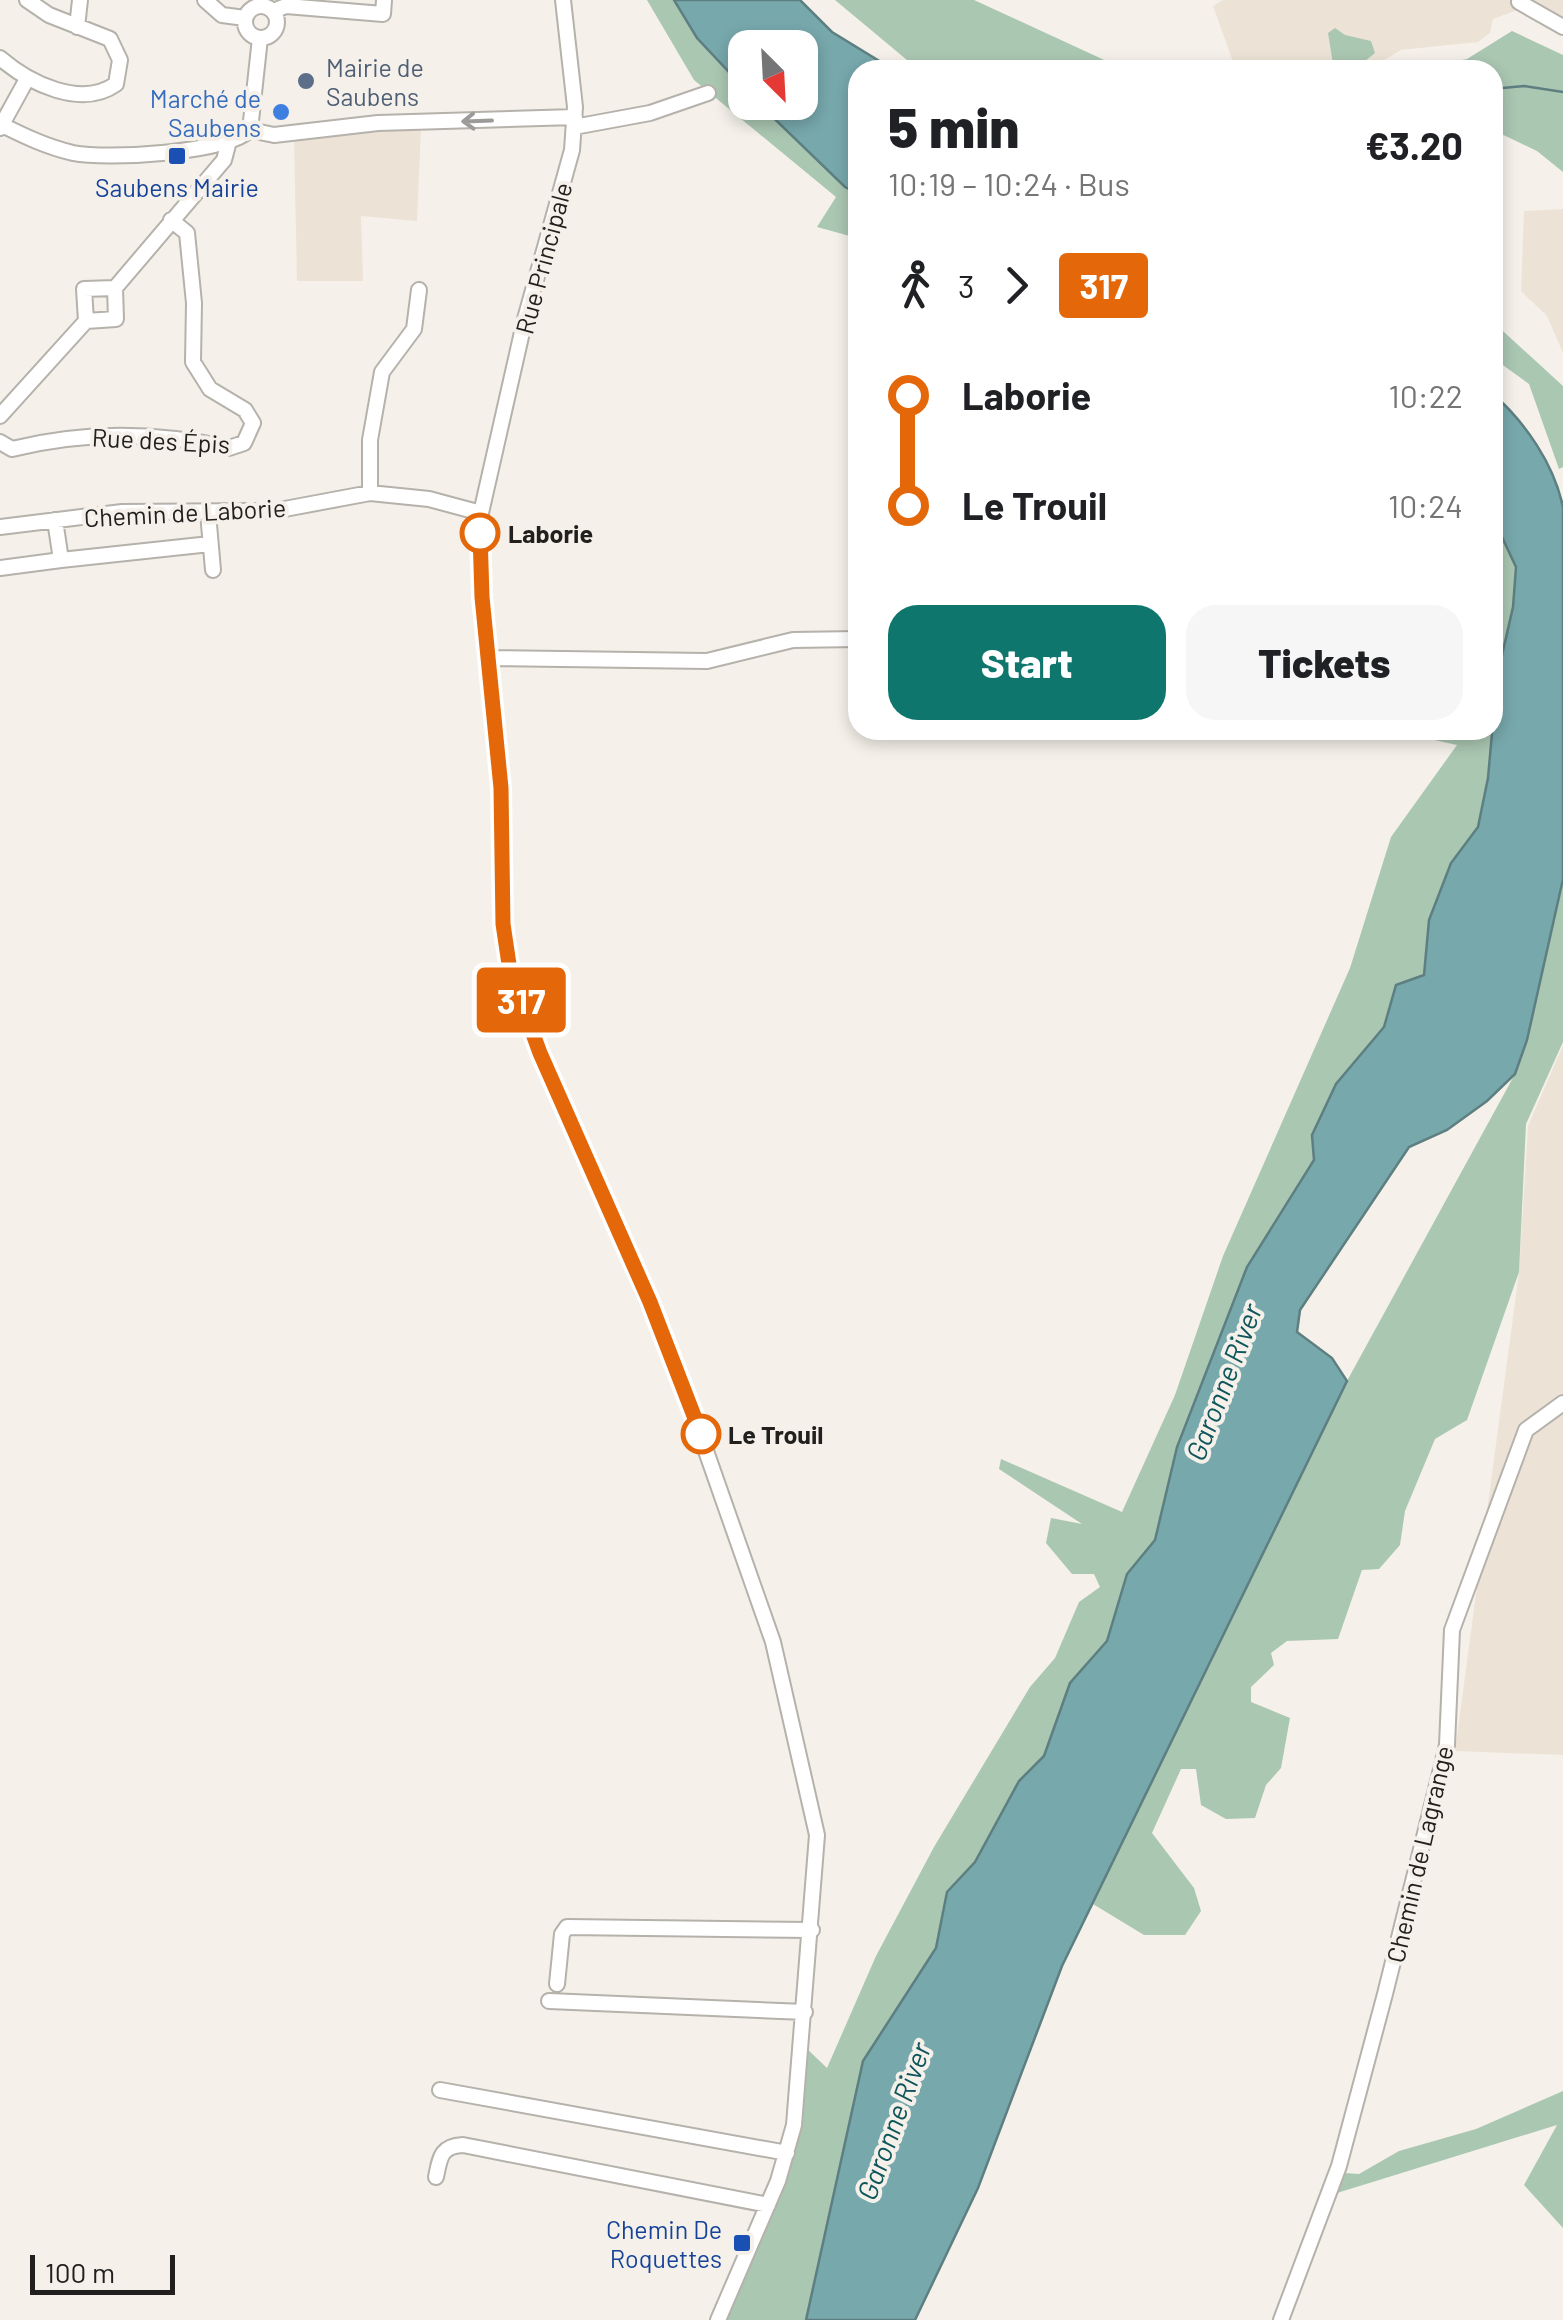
<!DOCTYPE html>
<html lang="en">
<head>
<meta charset="utf-8">
<style>
  body { margin:0; font-family:Barlow,sans-serif; background:#f6f6f6; color:#202124; height:100vh; display:flex; flex-direction:column; font-size:38px; white-space:nowrap }
  * { box-sizing:border-box; margin:0 }
  p { font-size:32px; color:#757577 }
  .icon { flex:none; width:55px; height:55px; fill:none; stroke:currentColor; stroke-width:2; stroke-linecap:round; stroke-linejoin:round }
  .map { position:relative; flex:1; overflow:hidden }
  .panel { position:absolute; left:848px; top:60px; width:655px; height:680px; display:flex; flex-direction:column; background:#fff; border-radius:30px; box-shadow:0 5px 15px #0003 }
  .panel>* { flex:none }
  .badge { padding:0 20px; border-radius:8px; font-size:35px; line-height:65px }
  .needle { width:65px; rotate:156deg }
  .buttons { position:absolute; left:728px; top:30px; display:grid; gap:20px }
  .buttons a { display:grid; place-items:center; width:90px; height:90px; border-radius:20px; background:#fff; box-shadow:0 5px 15px #0003; font-size:50px }
  .scale { position:absolute; left:30px; bottom:25px; width:145px; box-sizing:border-box; padding-left:10px; border:5px solid #22201e; border-top:0; font-size:28px; line-height:35px; white-space:nowrap; color:#22201e; -webkit-text-stroke:8px #f5f1ea; paint-order:stroke }
  .map>.badge { position:absolute; translate:-50% -50%; box-shadow:0 0 0 5px #fff }
  .legs { display:flex; align-items:center; gap:15px; height:110px; padding:0 40px; font-size:32px }
  .legs p { margin-inline-start:auto }
  .summary { display:flex; align-items:center; justify-content:space-between; height:170px; padding:0 40px }
  h1 { font-size:55px; font-weight:800; line-height:75px }
  .button { display:flex; gap:20px; margin-top:auto; padding:20px 40px }
  .button a { flex:1; height:115px; border-radius:30px; background:#0f766e; color:#fff; font-size:40px; font-weight:800; line-height:115px; text-align:center }
  .button a+a { background:#f6f6f6; color:#202124 }
  ul { padding:0 40px; list-style:none }
  li { display:flex; align-items:center; gap:35px; height:110px; font-size:38px }
  li i { display:grid; place-items:center; width:15px; height:100%; margin:0 12px; background:currentColor }
  li i::after { content:''; width:25px; height:25px; margin:-12px; border:8px solid; border-radius:50%; background:#fff }
  li p { margin-inline-start:auto }
  li:first-child i { background:linear-gradient(#0000 50%,currentColor 0) }
  li:last-child i { background:linear-gradient(currentColor 50%,#0000 0) }
  .map>svg:first-child { display:block }
  .built { fill:#ece3d6 }
  .green { fill:#aac7b2 }
  .water { fill:#77a8ac; stroke:#5e7f81; stroke-width:2.5 }
  .lines { fill:none; stroke-linecap:round; stroke-linejoin:round }
  .stream { stroke:#5e7f81; stroke-width:2.5 }
  .minor-casing { stroke:#b5b1ab; stroke-width:18 }
  .minor { stroke:#fff; stroke-width:14 }
  .oneway { stroke:#9c9b9a }
  .line-1-casing { stroke:#fff; stroke-width:22 }
  .line-1 { stroke:#e46809; stroke-width:15 }
  .service-dot { fill:#5c6f8a; stroke:#f5f1ea; stroke-width:4 }
  .shop-dot { fill:#3f7fe0; stroke:#f5f1ea; stroke-width:4 }
  .transit-dot { fill:#1a4fb4; stroke:#f5f1ea; stroke-width:4 }
  .stop-1-dot { fill:#fff; stroke:#e46809; stroke-width:5 }
  .labels { text-anchor:middle; dominant-baseline:central; stroke-width:8; stroke-linejoin:round; paint-order:stroke }
  .service-label { font-size:25px; fill:#4e5e75; stroke:#f5f1ea; text-anchor:start }
  .shop-label { font-size:25px; fill:#366cbe; stroke:#f5f1ea; text-anchor:end }
  .transit-label { font-size:25px; fill:#164399; stroke:#f5f1ea }
  .street-label { font-size:25px; fill:#22201e; stroke:#f5f1ea }
  .stop-label { font-size:25px; font-weight:bold; fill:#22201e; stroke:#f5f1ea; text-anchor:start }
  .water-label { font-size:28px; font-style:italic; fill:#0f565c; stroke:#f5f1ea }
</style>
</head>
<body>
<div class="map">
<svg width="1563" height="2320" viewBox="0 0 1563 2320">
  <rect width="100%" height="100%" fill="#f5f1ea"/>
  <path class="built" d="M 1223,0 L 1563,0 L 1563,17 L 1533,4 L 1493,19 L 1490,33 L 1478,42 L 1401,50 L 1367,70 L 1236,70 L 1213,6 Z
    M 421,129 L 417,221 L 361,216 L 363,281 L 297,281 L 294,138 Z
    M 1563,209 L 1563,353 L 1547,316 L 1521,291 L 1524,211 Z
    M 1563,1045 L 1563,1755 L 1455,1751 L 1519,1272 L 1528,1126 Z"/>
  <path class="green" d="M 647,0 L 674,0 L 697,38 L 745,89 L 745,102 L 758,103 L 845,187 L 857,193 L 857,238 L 817,227 L 836,197 L 694,80 Z
    M 835,0 L 974,0 L 1126,70 L 919,70 Z
    M 1335,28 L 1345,35 L 1371,41 L 1375,53 L 1354,70 L 1334,70 L 1328,33 Z
    M 1512,31 L 1563,55 L 1563,172 L 1537,151 L 1493,130 L 1492,70 L 1408,70 L 1467,59 Z
    M 1493,322 L 1563,386 L 1563,467 L 1559,469 L 1529,384 L 1493,358 Z
    M 1493,518 L 1516,567 L 1513,607 L 1497,677 L 1488,778 L 1478,827 L 1451,863 L 1429,920 L 1424,975 L 1396,985 L 1384,1027 L 1336,1084 L 1313,1135 L 1314,1160 L 1247,1267 L 1155,1540 L 1127,1574 L 1107,1641 L 1070,1683 L 1044,1756 L 1019,1781 L 975,1862 L 947,1892 L 936,1948 L 863,2061 L 806,2320 L 718,2320 L 778,2181 L 804,2046 L 827,2068 L 876,1956 L 934,1847 L 1030,1687 L 1055,1658 L 1079,1602 L 1100,1587 L 1094,1574 L 1072,1574 L 1046,1543 L 1051,1518 L 1082,1524 L 999,1469 L 1001,1459 L 1122,1512 L 1175,1395 L 1223,1256 L 1350,968 L 1391,837 L 1457,745 L 1389,730 L 1492,730 Z
    M 1563,879 L 1563,1042 L 1526,1124 L 1519,1272 L 1467,1420 L 1435,1439 L 1405,1511 L 1400,1545 L 1379,1569 L 1362,1570 L 1338,1639 L 1287,1641 L 1271,1653 L 1274,1665 L 1251,1687 L 1251,1702 L 1290,1718 L 1281,1768 L 1266,1785 L 1255,1818 L 1226,1819 L 1201,1805 L 1196,1769 L 1181,1769 L 1152,1833 L 1194,1888 L 1201,1911 L 1185,1935 L 1144,1935 L 1093,1904 L 1141,1795 L 1207,1670 L 1347,1381 L 1515,1074 L 1527,1040 Z
    M 1563,2091 L 1563,2228 L 1524,2185 L 1557,2125 L 1337,2193 L 1345,2173 L 1359,2174 L 1399,2151 L 1476,2129 Z"/>
  <path class="water" d="M 674,0 L 800,0 L 832,32 L 894,70 L 858,70 L 857,193 L 845,187 L 758,103 L 800,102 L 800,48 L 745,48 L 745,89 L 697,38 Z
    M 1493,394 C 1525,422 1554,464 1563,507 L 1563,879 L 1527,1040 L 1515,1074 L 1487,1101 L 1447,1130 L 1409,1147 L 1300,1310 L 1297,1332 L 1332,1358 L 1347,1381 L 1062,1966 L 978,2188 L 915,2320 L 806,2320 L 863,2061 L 936,1948 L 947,1892 L 975,1862 L 1019,1781 L 1044,1756 L 1070,1683 L 1107,1641 L 1127,1574 L 1155,1540 L 1177,1447 L 1247,1267 L 1314,1160 L 1312,1135 L 1336,1084 L 1384,1027 L 1396,985 L 1424,975 L 1429,920 L 1451,863 L 1478,827 L 1488,778 L 1497,677 L 1513,607 L 1516,567 L 1493,518 Z"/>
  <g class="lines">
    <path class="stream" d="M 1492,89 L 1524,86 L 1563,92"/>
    <defs>
      <path id="minor" d="M 205,0 L 222,15 L 245,18
        M 563,0 L 575,107 L 572,150 L 525,319 L 481,513 L 482,597 L 501,788 L 503,924 L 511,971 L 540,1053 L 679,1374 L 773,1642 L 817,1835 L 794,2125 L 778,2181 L 718,2320
        M 1519,2 L 1563,27
        M245 22a16 16 0 1 1 32 0a16 16 0 1 1-32 0Z
        M 273,11 L 286,6 L 383,14 L 384,0
        M 77,27 L 80,0
        M 0,58 C 29,83 81,109 116,84 L 120,60 L 110,39 L 49,15 L 27,0
        M 0,124 C 24,136 47,147 73,153 C 107,160 226,153 250,130
        M 574,127 L 650,113 L 708,93
        M 0,128 L 27,79
        M 250,130 L 274,135 L 378,123 L 575,117
        M 250,130 L 260,38
        M 86,321 L 84,289 L 115,288
        M 0,416 L 86,321 L 116,319 L 115,288 L 224,160 L 229,141
        M 0,442 L 12,449 C 84,431 157,432 229,448 L 244,443 L 253,423 L 245,410 L 210,389 L 193,362 L 194,303 L 187,233 L 171,220
        M 370,493 L 370,440 L 382,372 L 414,329 L 419,290
        M 208,513 L 213,570
        M 55,520 L 61,560 L 210,544
        M 0,527 L 122,512 L 274,511 L 370,493 L 429,499 L 481,513
        M 0,568 L 61,560
        M 491,658 L 707,661 L 793,640 L 858,639
        M 557,1984 L 562,1934 L 567,1927 L 812,1930
        M 549,2001 L 805,2012
        M 440,2090 L 787,2153
        M 436,2177 C 440,2157 441,2146 463,2145 L 768,2205
        M 1281,2320 L 1339,2166 L 1385,1994 L 1447,1745 L 1452,1630 L 1526,1430 L 1563,1403"/>
    </defs>
    <use href="#minor" class="minor-casing"/>
    <use href="#minor" class="minor"/>
  </g>
  <defs><path id="oneway-shaft" d="M-6 0H5M1.5-3L5.5 0L1.5 3" fill="none" stroke-width="1.6" stroke-linecap="round" stroke-linejoin="round" transform="scale(2.5)"/></defs>
  <use class="oneway" href="#oneway-shaft" transform="translate(477 121) rotate(178)"/>
  <g class="lines">
    <defs>
      <path id="line-1" d="M 480,533 L 482,597 L 501,788 L 503,924 L 510,971 L 540,1053 L 650,1302 L 701,1434"/>
    </defs>
    <use href="#line-1" class="line-1-casing"/>
    <use href="#line-1" class="line-1"/>
  </g>
  <circle class="service-dot" cx="306" cy="81" r="10"/>
  <circle class="shop-dot" cx="281" cy="112" r="10"/>
  <g class="transit-dot">
    <rect x="167" y="146" width="20" height="20" rx="5"/>
    <rect x="732" y="2233" width="20" height="20" rx="5"/>
  </g>
  <g class="stop-1-dot">
    <circle cx="480" cy="533" r="18"/>
    <circle cx="701" cy="1434" r="18"/>
  </g>
  <g class="labels">
    <g class="service-label">
      <text x="326" y="67">Mairie de<tspan x="326" dy="29">Saubens</tspan></text>
    </g>
    <g class="shop-label">
      <text x="261" y="98">Marché de<tspan x="261" dy="29">Saubens</tspan></text>
    </g>
    <g class="transit-label">
      <text x="177" y="187">Saubens Mairie</text>
      <text x="722" y="2229" text-anchor="end">Chemin De<tspan x="722" dy="29">Roquettes</tspan></text>
    </g>
    <g class="street-label">
      <text transform="translate(543 258) rotate(-75)">Rue Principale</text>
      <text transform="translate(161 440) rotate(3)">Rue des Épis</text>
      <text transform="translate(185 512) rotate(-3)">Chemin de Laborie</text>
      <text transform="translate(1419 1854) rotate(-77)">Chemin de Lagrange</text>
    </g>
    <g class="stop-label">
      <text x="508" y="533">Laborie</text>
      <text x="728" y="1434">Le Trouil</text>
    </g>
    <g class="water-label">
      <text transform="translate(1223 1382) rotate(-69)">Garonne River</text>
      <text transform="translate(893 2121) rotate(-70)">Garonne River</text>
    </g>
  </g>
</svg>
<div class="buttons">
<a><svg class="needle" viewBox="-14 -14 28 28"><path d="M0-13l5 13h-10z" fill="#e53935"/><path d="M0 13l5-13h-10z" fill="#757577"/></svg></a>
</div>
<div class="scale">100 m</div>
<b class="badge" style="left:521px;top:1000px;background:#e46809;color:#fff">317</b>
<section class="panel">
<div class="summary"><div><h1>5 min</h1><p>10:19 – 10:24 · Bus</p></div><b>€3.20</b></div>
<div class="legs"><svg class="icon" aria-label="walk" viewBox="0 0 24 24"><circle cx="13" cy="4" r="2"/><path d="M13 8l-2 6 4 7M11 14l-3 7M7 12l3-4h3l4 4"/></svg>3<svg class="icon" aria-label="forward" viewBox="0 0 24 24"><path d="M9 5l7 7-7 7"/></svg><b class="badge" style="background:#e46809;color:#fff">317</b></div>
<ul>
<li><i style="color:#e46809"></i><b>Laborie</b><p>10:22</p></li>
<li><i style="color:#e46809"></i><b>Le Trouil</b><p>10:24</p></li>
</ul>
<div class="button"><a>Start</a><a>Tickets</a></div>
</section>
</div>
</body>
</html>
